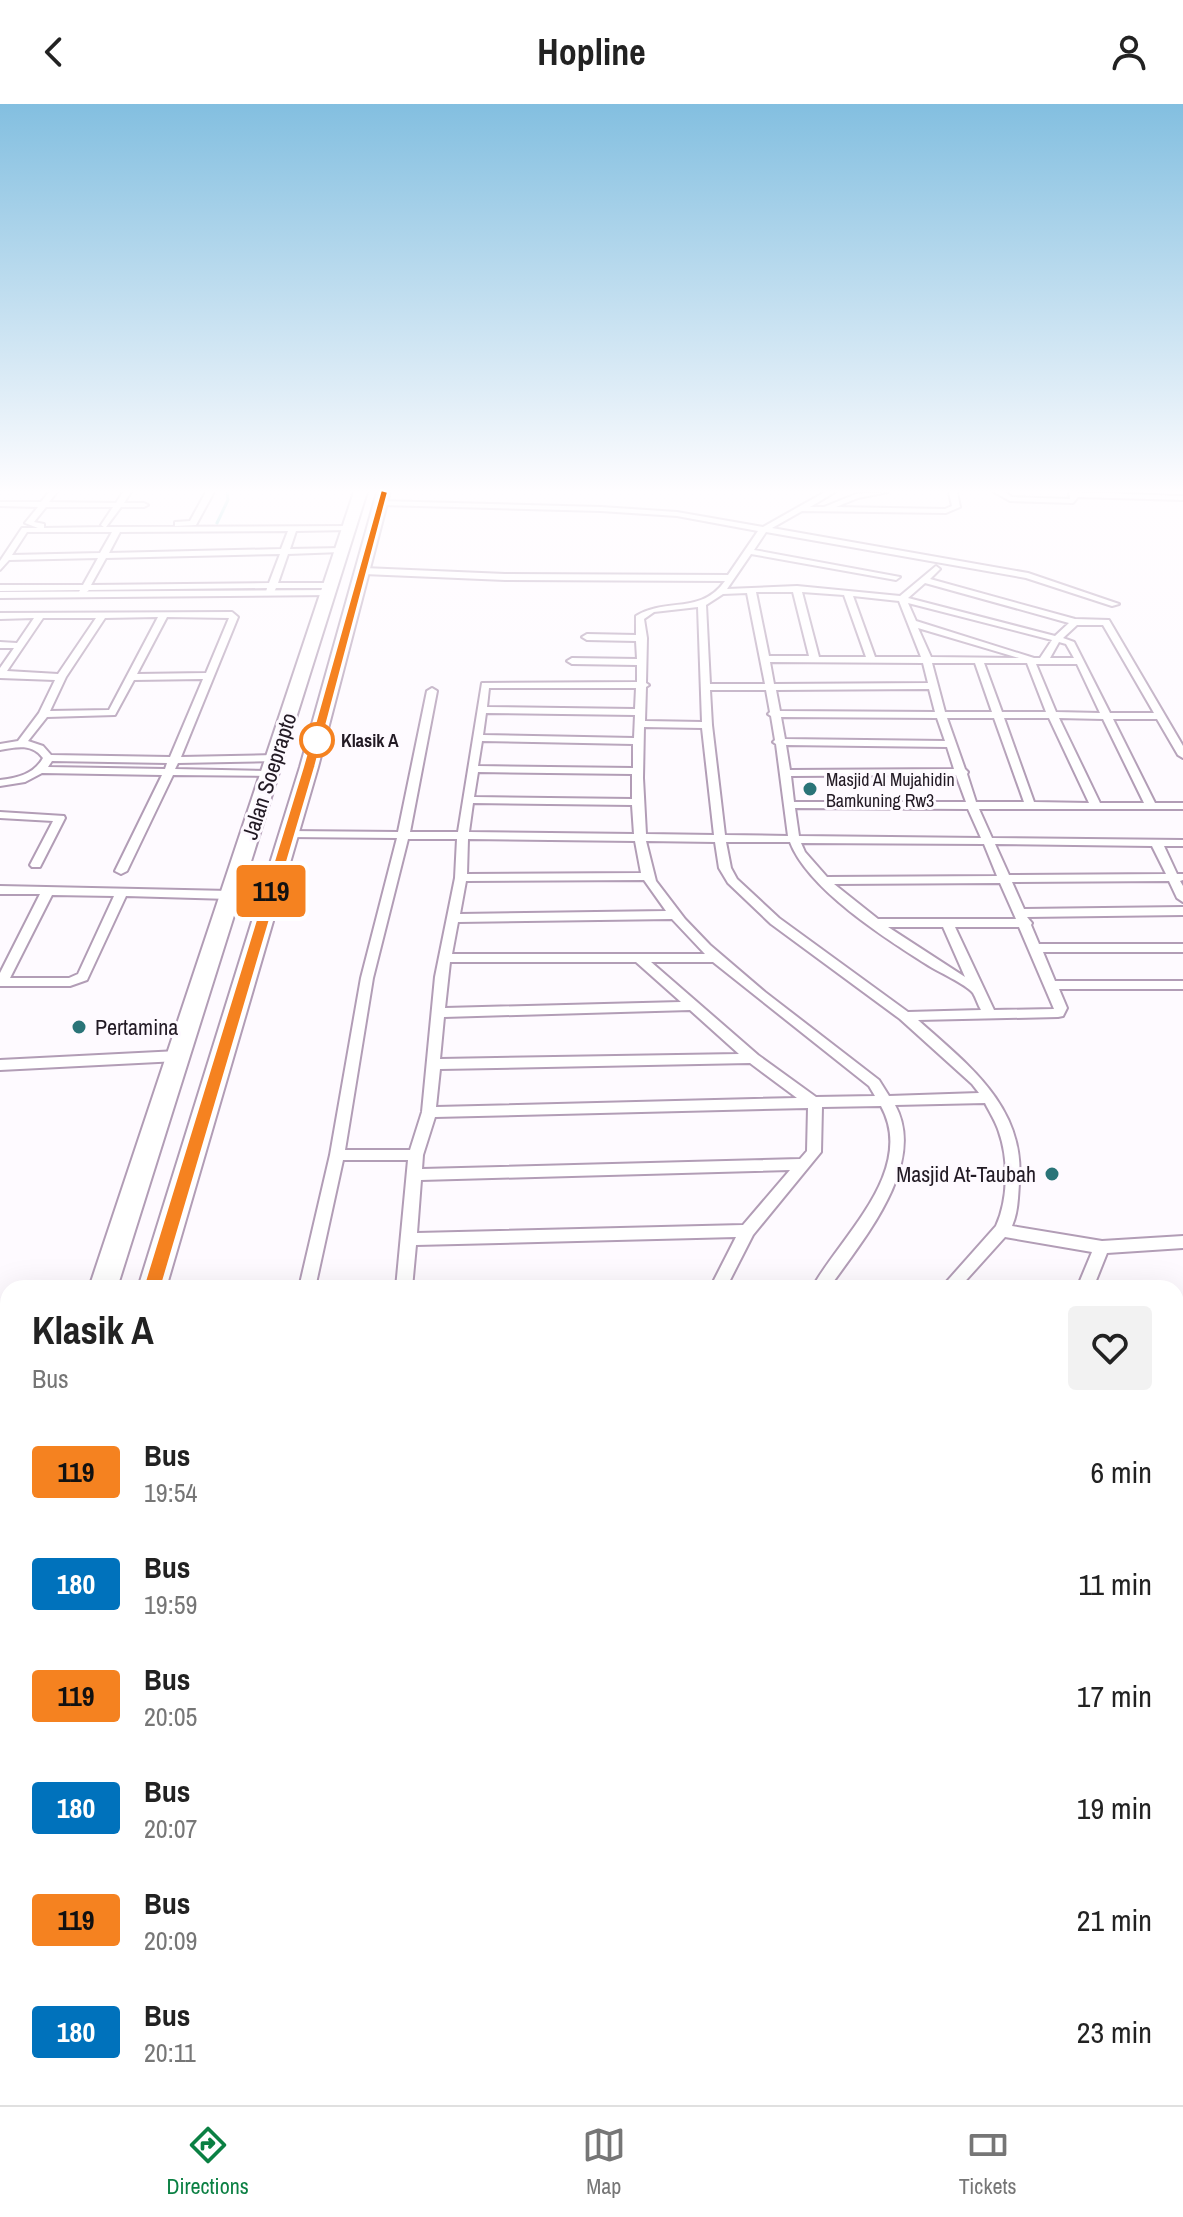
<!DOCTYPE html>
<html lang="en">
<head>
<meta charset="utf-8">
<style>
  body { margin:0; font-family:"Archivo Narrow",sans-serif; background:#f2f2f2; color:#222; height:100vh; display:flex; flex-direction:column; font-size:30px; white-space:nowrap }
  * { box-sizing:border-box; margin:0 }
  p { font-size:26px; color:#767676 }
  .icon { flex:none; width:44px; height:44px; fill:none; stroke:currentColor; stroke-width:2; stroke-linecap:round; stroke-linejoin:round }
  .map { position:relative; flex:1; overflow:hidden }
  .panel { position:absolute; left:0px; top:1176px; width:1184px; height:826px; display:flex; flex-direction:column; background:#fff; border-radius:24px 24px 0 0; box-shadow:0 8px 32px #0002 }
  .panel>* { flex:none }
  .badge { padding:0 16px; border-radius:6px; font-size:28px; line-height:52px }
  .map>.badge { position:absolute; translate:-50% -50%; box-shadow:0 0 0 4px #fff }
  .round { display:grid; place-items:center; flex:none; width:84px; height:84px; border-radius:8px; background:#f2f2f2 }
  .overview { display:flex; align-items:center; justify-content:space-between; height:136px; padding:0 32px }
  h1 { font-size:38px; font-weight:700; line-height:60px }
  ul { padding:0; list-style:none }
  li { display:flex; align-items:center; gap:24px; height:112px; padding:0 32px }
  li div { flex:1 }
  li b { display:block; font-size:30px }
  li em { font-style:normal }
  li .badge { min-width:88px; font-weight:700; text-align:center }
  header { display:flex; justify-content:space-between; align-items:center; height:104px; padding:0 32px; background:#fff; font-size:36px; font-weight:700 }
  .tab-bar { display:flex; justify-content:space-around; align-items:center; height:112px; border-top:2px solid #e0e0e0; background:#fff; font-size:22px; color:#767676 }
  .tab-bar a { display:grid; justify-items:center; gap:4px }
  .tab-bar .current { color:#0b8043 }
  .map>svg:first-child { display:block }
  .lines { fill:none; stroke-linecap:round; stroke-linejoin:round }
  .stream { stroke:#8cd0d3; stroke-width:3 }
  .street-casing { stroke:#b29db6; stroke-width:4 }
  .secondary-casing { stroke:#b29db6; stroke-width:4 }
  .highway-casing { stroke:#b29db6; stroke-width:4 }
  .street { fill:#fff; fill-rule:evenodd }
  .secondary { fill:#fff; fill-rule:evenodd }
  .highway { fill:#fff; fill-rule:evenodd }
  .line { fill:#f58220; stroke:#fff; stroke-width:2 }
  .stop-dot { fill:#fff; stroke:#f58220; stroke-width:4 }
  .poi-dot { fill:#2a7478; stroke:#fefaff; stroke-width:3 }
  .labels { text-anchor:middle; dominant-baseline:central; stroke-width:6; stroke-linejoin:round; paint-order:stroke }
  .far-stop-label { font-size:18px; font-weight:bold; fill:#221a24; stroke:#fefaff; text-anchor:start }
  .far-poi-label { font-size:18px; fill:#221a24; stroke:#fefaff; text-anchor:start }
  .street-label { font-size:22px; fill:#221a24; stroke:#fefaff }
  .poi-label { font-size:22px; fill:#221a24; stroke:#fefaff; text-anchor:start }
</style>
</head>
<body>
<header><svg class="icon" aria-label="back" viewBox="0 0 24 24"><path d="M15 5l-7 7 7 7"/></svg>Hopline<svg class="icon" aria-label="person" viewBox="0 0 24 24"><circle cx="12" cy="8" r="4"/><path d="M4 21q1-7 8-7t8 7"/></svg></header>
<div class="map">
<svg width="1183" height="2001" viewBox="0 0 1183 2001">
  <rect width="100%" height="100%" fill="#fefaff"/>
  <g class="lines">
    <path class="stream" d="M 217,419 L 228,396 L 227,388"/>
    <defs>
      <path id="street" d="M 49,388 L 57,388 L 49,398 L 116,399 L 123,388 L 131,388 L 124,399 L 144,399 L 148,401 L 144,403 L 121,403 L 106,423 L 350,422 L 354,424 L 350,426 L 296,427 L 290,445 L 342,444 L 346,446 L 342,448 L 288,450 L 278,479 L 334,479 L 334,483 L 331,484 L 276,484 L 273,490 L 270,491 L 266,488 L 267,484 L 89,486 L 83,491 L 79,488 L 80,486 L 0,487 L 0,481 L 83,481 L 98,454 L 9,456 L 0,466 L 0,457 L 22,424 L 38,424 L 25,419 L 38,403 L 0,402 L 0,398 L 41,398 ZM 46,403 L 113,403 L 101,421 L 104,423 L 44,424 L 44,420 L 34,418 ZM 288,427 L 281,445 L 109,449 L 120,428 ZM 27,428 L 112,428 L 100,449 L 12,451 ZM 280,450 L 269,479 L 91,481 L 106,454 Z
        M 206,388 L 214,388 L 196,421 L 175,422 L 175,418 L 190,417 Z
        M 825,388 L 835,388 L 810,403 L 824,403 L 856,390 L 888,388 L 858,394 L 836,403 L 945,405 L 952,402 L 949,388 L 957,388 L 960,403 L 946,409 L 802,407 L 772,424 L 1028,469 L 1119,500 L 1112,502 L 1026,474 L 766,428 L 754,446 L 900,473 L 896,476 L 751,450 L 727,485 L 797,482 L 900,492 L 936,462 L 940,465 L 930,475 L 1075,515 L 1109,516 L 1183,642 L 1183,654 L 1178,651 L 1157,615 L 1113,615 L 1155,699 L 1183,699 L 1183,705 L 979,705 L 992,734 L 1183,736 L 1183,742 L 1164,742 L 1177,770 L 1183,770 L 1183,776 L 1180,777 L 1183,782 L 1183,798 L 1177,794 L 1169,777 L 1012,778 L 1024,805 L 1183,803 L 1183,811 L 1027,813 L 1032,819 L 1031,821 L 1039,840 L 1183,840 L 1183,848 L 1043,848 L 1055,877 L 1183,877 L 1183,885 L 1059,885 L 1067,904 L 1063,912 L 1058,913 L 918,916 C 968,961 1026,1003 1019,1079 C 1018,1094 1018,1108 1012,1122 L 1102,1137 L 1183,1132 L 1183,1144 L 1107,1149 L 1093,1184 L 1077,1184 L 1092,1148 L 1005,1133 L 959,1184 L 941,1184 L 996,1122 C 1008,1096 1009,1056 999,1028 C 996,1018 990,1009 985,999 L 895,1001 C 928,1061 861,1138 829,1184 L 812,1184 C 840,1133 917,1067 881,1002 L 822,1003 L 821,1048 L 753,1131 L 726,1184 L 710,1184 L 736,1133 L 416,1141 L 412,1184 L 396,1184 L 408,1056 L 343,1056 L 315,1184 L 299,1184 L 330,1051 L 361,874 L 397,734 L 288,733 L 282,730 L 288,727 L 398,728 L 427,587 L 432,584 L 437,587 L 410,728 L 458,728 L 482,579 L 637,578 L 637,561 L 572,560 L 567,557 L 572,554 L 637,555 L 636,537 L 587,536 L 582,533 L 587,530 L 636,531 L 636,512 C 667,493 701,511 725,477 L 505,476 L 364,470 L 360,467 L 364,464 L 505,470 L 728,471 L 758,427 L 677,412 L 601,407 L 381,401 L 377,399 L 381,397 L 601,403 L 677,408 L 763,423 ZM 925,479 L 1069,519 L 1055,532 L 908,494 ZM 756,488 L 793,488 L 809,552 L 769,552 ZM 802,488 L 844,491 L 866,553 L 819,553 ZM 747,489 L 765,580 L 710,580 L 706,501 L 723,490 ZM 853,492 L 899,497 L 921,553 L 875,553 ZM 908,499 L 1052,536 L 1040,554 L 1034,554 L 916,517 ZM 698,503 L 702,618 L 645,617 L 646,583 L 649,581 L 646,579 L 647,534 L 644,515 L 654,508 ZM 1077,521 L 1103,521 L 1154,609 L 1110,609 L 1074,538 L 1063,534 ZM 918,524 L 1019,554 L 931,553 ZM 1059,538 L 1066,540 L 1074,554 L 1050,554 ZM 770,558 L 923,559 L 928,579 L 774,580 ZM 932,559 L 975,559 L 992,608 L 945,608 ZM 984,559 L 1027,559 L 1046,608 L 1002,608 ZM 1036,560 L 1077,560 L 1100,609 L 1056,608 ZM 489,584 L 636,584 L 635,605 L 487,603 ZM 929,585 L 935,608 L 780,607 L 776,586 ZM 710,586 L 766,586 L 770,608 L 768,610 L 771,612 L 775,636 L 773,638 L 776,640 L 788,732 L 725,731 L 712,621 ZM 486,609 L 635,611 L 634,634 L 483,631 ZM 781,613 L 937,614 L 945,637 L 785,635 ZM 947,614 L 994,614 L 1024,698 L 976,698 L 967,670 L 968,668 L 965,665 ZM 1004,614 L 1049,614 L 1089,699 L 1034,698 ZM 1059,614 L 1103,615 L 1144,699 L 1100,699 ZM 644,623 L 702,624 L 714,731 L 646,730 L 643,674 ZM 482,637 L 633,640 L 633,664 L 478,662 ZM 786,641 L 947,643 L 954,665 L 790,666 ZM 478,668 L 632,670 L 632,695 L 474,693 ZM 956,671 L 966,698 L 794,698 L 791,672 ZM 473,699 L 632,701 L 634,730 L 469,728 ZM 795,704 L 968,705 L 981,734 L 799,732 ZM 408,735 L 457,735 L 455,774 L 435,873 L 422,1008 L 410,1046 L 345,1046 L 373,874 ZM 468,735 L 635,737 L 641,769 L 467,770 ZM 646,737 L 715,738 L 719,764 L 728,779 L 771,820 L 900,915 L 972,980 L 979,989 L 889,992 L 879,976 L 765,888 L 710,841 L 685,815 L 656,777 ZM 726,738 L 790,738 C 808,785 885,834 926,860 C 938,868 966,880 973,889 C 976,894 978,901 981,906 L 908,908 L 779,814 L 737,775 L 731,764 ZM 801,739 L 984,740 L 997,772 L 827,773 L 805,748 ZM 995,740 L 1152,742 L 1166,770 L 1009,771 ZM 644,776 L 666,807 L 460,810 L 466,777 ZM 1000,779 L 1016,815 L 878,815 L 834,780 ZM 672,815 L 705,850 L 452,850 L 458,818 ZM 888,823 L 943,823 L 965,873 ZM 955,823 L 1019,823 L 1054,905 L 994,906 ZM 450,858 L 636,858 L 681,898 L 445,904 ZM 651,858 L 713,858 L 869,982 L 875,992 L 816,993 L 758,951 ZM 690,906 L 739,950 L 440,955 L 444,913 ZM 750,959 L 797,994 L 436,1003 L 440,965 ZM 808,1004 L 807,1047 L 800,1055 L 422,1065 L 423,1051 L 435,1013 ZM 790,1066 L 743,1121 L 417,1129 L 421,1076 Z
        M 994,388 L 1004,388 L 1012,393 L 1070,395 L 1069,388 L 1183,392 L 1183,396 L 1078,393 L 1073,399 L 1010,397 Z
        M 232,508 L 238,513 L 181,653 L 275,651 L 280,654 L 275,657 L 178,659 L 175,665 L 270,667 L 274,668 L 274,672 L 173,671 L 127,767 L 121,770 L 115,767 L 162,671 L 42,669 L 25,678 L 0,682 L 0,676 C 18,674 34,670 43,654 C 32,639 16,643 0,646 L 0,640 L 18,637 L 39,609 L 55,576 L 0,574 L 0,564 L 14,544 L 0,544 L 0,538 L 17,539 L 34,514 L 0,515 L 0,509 ZM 158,513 L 109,606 L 50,607 L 66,573 L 105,514 ZM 167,513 L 229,514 L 206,569 L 137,570 ZM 43,514 L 96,514 L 58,570 L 7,567 ZM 203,575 L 170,653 L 51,651 L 43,642 L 28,637 L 47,613 L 115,611 L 134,576 ZM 52,657 L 167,659 L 165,665 L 48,663 Z
        M 0,708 L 64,712 L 65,714 L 40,763 L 32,763 L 30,761 L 53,717 L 0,714 Z
        M 0,782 L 230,787 L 236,791 L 230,795 L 126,792 L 87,876 L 70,882 L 0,882 L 0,869 L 40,790 L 0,790 ZM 52,791 L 114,792 L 78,870 L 69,874 L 10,874 Z
        M 178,947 L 185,952 L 178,957 L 0,966 L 0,956 Z
        M 1183,1208 L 1183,1222 L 1176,1223 L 1176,1209 Z
        M 1176,1292 L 1183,1292 L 1183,1308 L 1176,1308 Z
        M 1176,1377 L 1183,1377 L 1183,1393 L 1176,1393 Z
        M 1183,1493 L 1183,1513 L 1176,1514 L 1176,1494 Z
        M 1176,1530 L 1183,1530 L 1183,1550 L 1176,1550 Z
        M 1176,1653 L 1183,1653 L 1183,1673 L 1176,1673 Z
        M 1176,1873 L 1183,1876 L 1183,1923 L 1176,1920 Z
        M 167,1994 L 191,1994 L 189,2001 L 165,2001 Z
        M 315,1994 L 339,1994 L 338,2001 L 314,2001 Z
        M 724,1994 L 748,1994 L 748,2001 L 724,2001 Z
        M 855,1994 L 879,1994 L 880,2001 L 856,2001 Z
        M 975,1994 L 999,1994 L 1000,2001 L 976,2001 Z
        M 1043,1994 L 1067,1994 L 1069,2001 L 1045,2001 Z"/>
      <path id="secondary" d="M 329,486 L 333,487 L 333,491 L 0,494 L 0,488 Z"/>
      <path id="highway" d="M 354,388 L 367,388 L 117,1184 L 89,1184 Z
        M 377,388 L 390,388 L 318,663 L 166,1184 L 138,1184 L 300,663 Z
        M 8,1466 L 8,1518 L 0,1521 L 0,1469 Z
        M 8,1638 L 8,1697 L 0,1700 L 0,1641 Z"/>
    </defs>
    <use href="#street" class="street-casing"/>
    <use href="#secondary" class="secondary-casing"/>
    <use href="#highway" class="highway-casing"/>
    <use href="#street" class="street"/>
    <use href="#secondary" class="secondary"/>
    <use href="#highway" class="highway"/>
  </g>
  <linearGradient id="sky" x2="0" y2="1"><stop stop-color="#83bfe0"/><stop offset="0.58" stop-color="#fffdff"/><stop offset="1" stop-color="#fffdff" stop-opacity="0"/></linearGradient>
  <rect width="1183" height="668" fill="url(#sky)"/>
  <path class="line" d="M 381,386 L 388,388 L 315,663 L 161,1184 L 152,1191 L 143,1184 L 303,663 Z"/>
  <circle class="stop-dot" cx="317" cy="636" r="16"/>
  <g class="poi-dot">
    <circle cx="810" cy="685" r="8"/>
    <circle cx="79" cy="923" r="8"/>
    <circle cx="1052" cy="1070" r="8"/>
  </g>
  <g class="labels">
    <g class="far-stop-label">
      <text x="341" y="636">Klasik A</text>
    </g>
    <g class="far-poi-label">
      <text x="826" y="675">Masjid Al Mujahidin<tspan x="826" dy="21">Bamkuning Rw3</tspan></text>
    </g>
    <g class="street-label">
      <text transform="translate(269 672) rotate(-72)">Jalan Soeprapto</text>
    </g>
    <g class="poi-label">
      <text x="95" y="923">Pertamina</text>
      <text x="1036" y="1070" text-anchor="end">Masjid At-Taubah</text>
    </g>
  </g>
</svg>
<b class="badge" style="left:271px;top:787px;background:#f58220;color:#111">119</b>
<section class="panel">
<div class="overview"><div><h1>Klasik A</h1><p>Bus</p></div><a class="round"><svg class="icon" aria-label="heart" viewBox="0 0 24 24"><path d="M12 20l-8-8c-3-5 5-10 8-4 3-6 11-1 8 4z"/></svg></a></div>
<ul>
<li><span class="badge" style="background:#f58220;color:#111">119</span><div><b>Bus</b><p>19:54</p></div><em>6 min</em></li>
<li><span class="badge" style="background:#0072bc;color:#fff">180</span><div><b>Bus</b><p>19:59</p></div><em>11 min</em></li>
<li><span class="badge" style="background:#f58220;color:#111">119</span><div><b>Bus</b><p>20:05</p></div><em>17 min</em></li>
<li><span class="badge" style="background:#0072bc;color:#fff">180</span><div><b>Bus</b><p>20:07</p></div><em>19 min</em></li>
<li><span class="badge" style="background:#f58220;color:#111">119</span><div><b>Bus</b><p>20:09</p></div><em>21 min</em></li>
<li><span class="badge" style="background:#0072bc;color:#fff">180</span><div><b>Bus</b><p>20:11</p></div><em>23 min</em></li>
</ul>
</section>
</div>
<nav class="tab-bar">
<a class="current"><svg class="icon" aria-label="directions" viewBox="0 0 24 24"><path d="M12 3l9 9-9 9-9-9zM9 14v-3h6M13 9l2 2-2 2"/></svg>Directions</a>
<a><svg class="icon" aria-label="map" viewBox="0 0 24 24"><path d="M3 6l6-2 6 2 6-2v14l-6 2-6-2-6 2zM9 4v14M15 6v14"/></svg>Map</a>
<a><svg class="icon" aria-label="tickets" viewBox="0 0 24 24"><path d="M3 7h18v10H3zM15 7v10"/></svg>Tickets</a>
</nav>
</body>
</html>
